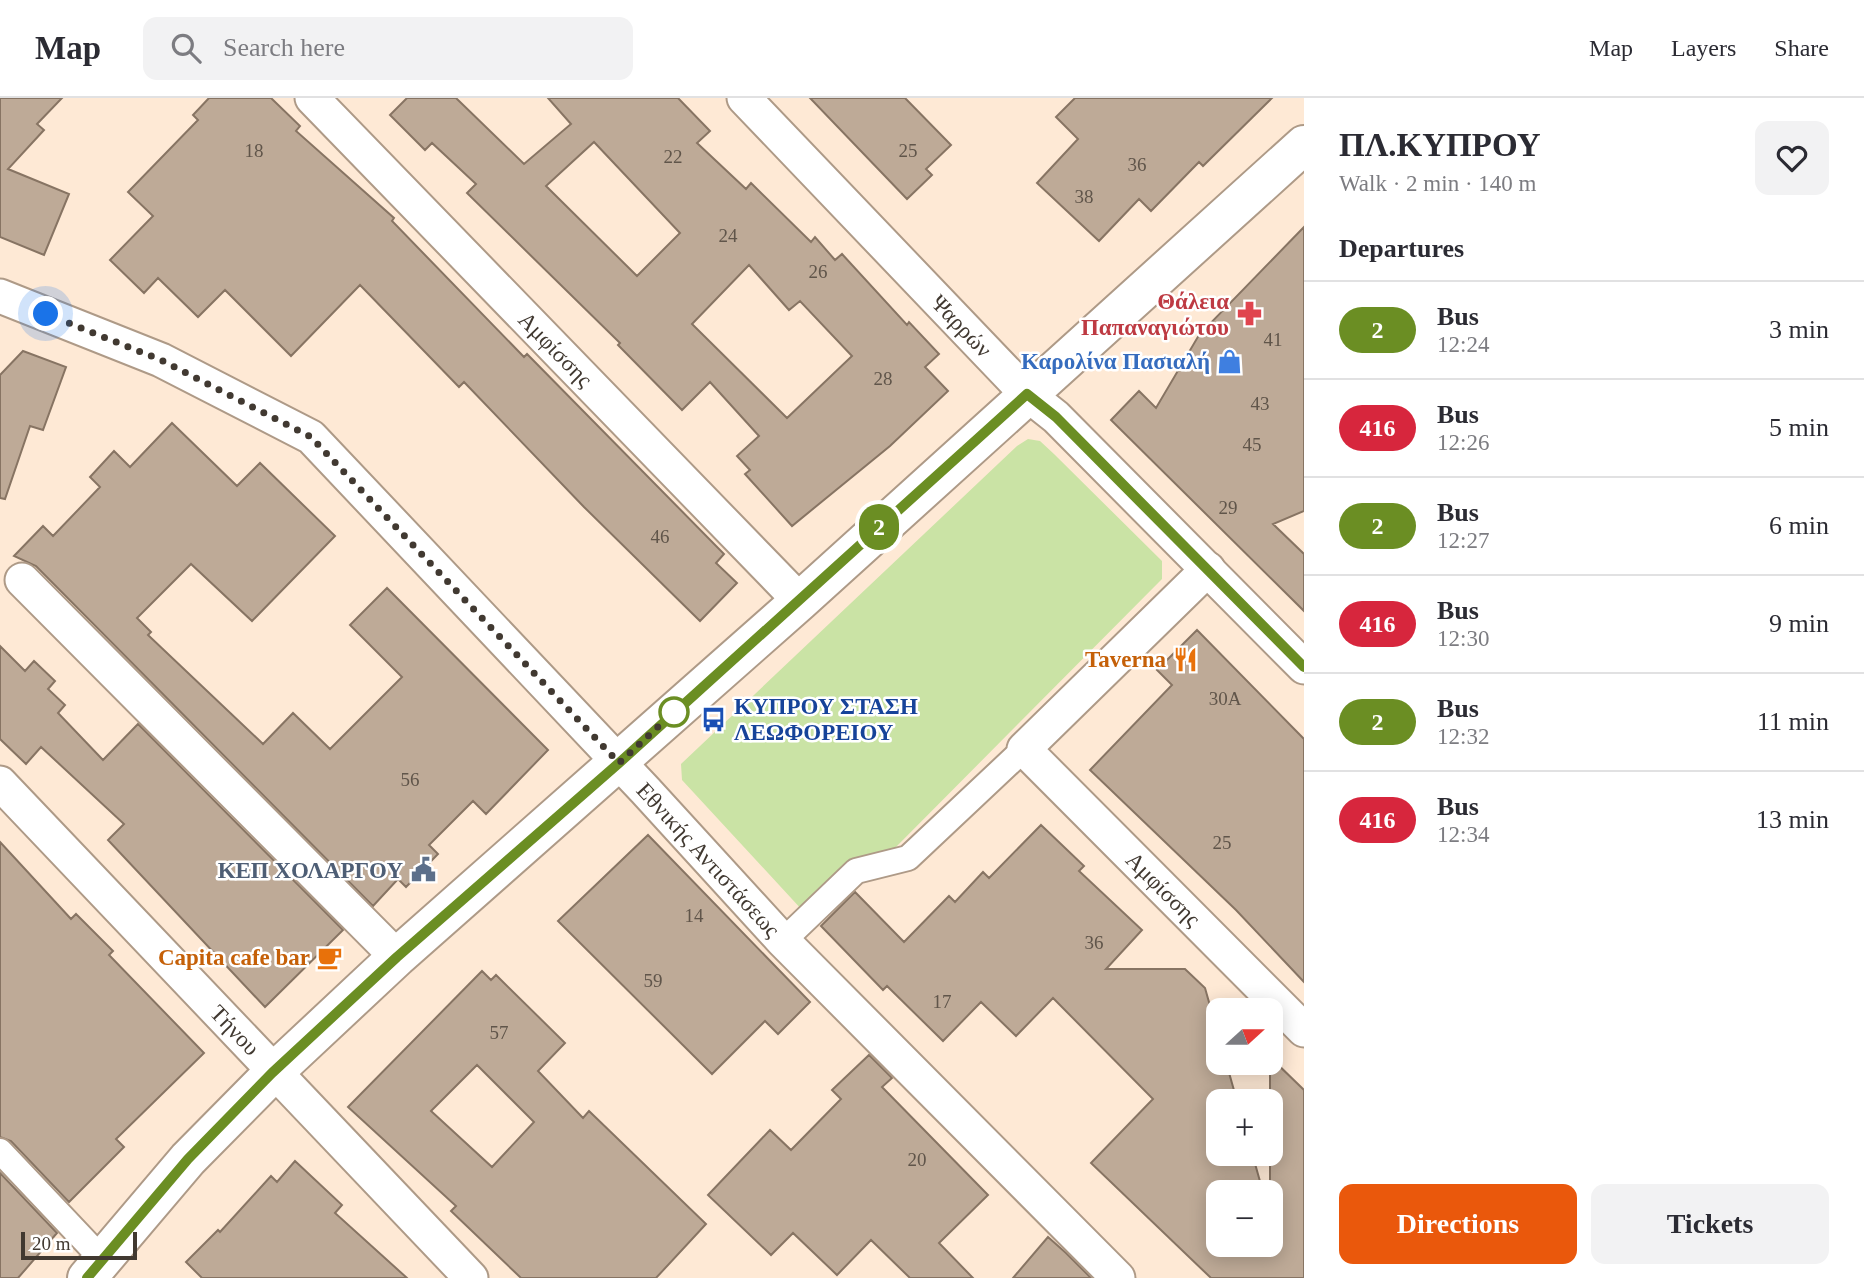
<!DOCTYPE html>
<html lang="en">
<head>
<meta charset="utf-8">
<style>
  body { margin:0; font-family:"Times New Roman",serif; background:#f2f2f3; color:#2b2b33; height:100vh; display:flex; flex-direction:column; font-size:26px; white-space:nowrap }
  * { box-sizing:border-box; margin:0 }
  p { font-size:23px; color:#7c7c81 }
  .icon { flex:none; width:38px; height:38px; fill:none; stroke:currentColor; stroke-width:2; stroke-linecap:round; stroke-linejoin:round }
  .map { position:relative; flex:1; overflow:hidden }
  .drawer { display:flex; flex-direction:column; background:#fff; width:560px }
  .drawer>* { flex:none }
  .badge { padding:0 14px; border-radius:23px; font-size:24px; line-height:46px }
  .needle { width:46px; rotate:69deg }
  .tools { position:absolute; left:1206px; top:900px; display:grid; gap:14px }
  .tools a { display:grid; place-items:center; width:77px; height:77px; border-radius:14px; background:#fff; box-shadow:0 4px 18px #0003; font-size:35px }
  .scale { position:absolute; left:21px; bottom:18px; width:116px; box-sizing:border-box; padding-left:7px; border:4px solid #413931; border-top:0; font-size:19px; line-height:24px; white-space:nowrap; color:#413931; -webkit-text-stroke:5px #fff; paint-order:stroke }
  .you { position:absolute; width:35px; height:35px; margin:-18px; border:5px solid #fff; border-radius:50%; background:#1a73e8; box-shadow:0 0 0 10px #1a73e833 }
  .map>.badge { position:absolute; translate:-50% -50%; box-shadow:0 0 0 4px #fff }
  h2 { padding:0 35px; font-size:26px; line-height:63px }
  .round { display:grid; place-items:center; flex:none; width:74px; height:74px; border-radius:14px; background:#f2f2f3 }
  .head { display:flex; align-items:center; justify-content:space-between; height:119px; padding:0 35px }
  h1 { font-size:33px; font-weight:700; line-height:52px }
  .action { display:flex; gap:14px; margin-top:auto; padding:14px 35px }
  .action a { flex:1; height:80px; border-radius:14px; background:#ea580c; color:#fff; font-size:28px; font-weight:700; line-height:80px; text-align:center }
  .action a+a { background:#f2f2f3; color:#2b2b33 }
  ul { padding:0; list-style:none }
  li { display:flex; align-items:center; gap:21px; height:98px; padding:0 35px; border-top:2px solid #e1e1e2 }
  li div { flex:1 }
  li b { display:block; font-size:26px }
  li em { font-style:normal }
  li .badge { min-width:77px; font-weight:700; text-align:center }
  header { display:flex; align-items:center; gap:42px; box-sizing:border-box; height:98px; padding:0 35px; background:#fff; border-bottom:2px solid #e1e1e2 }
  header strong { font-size:33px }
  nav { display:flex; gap:38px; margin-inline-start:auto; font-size:24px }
  .search { width:490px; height:63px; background:#f2f2f3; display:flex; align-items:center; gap:18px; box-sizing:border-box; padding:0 24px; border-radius:14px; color:#7c7c81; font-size:26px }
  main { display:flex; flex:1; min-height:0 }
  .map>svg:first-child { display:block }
  .green { fill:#cae3a5 }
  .building { fill:#beaa97; stroke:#877463; stroke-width:2; fill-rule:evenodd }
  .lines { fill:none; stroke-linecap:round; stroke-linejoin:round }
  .pedestrian-casing { stroke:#ae9a87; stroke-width:28 }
  .minor-casing { stroke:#ae9a87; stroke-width:37 }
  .tertiary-casing { stroke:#ae9a87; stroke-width:42 }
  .pedestrian { stroke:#fff; stroke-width:24 }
  .minor { stroke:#fff; stroke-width:33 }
  .tertiary { stroke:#fff; stroke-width:38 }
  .line-casing { stroke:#fff; stroke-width:16 }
  .line { stroke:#6b8e23; stroke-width:10 }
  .walk { stroke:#413931; stroke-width:7; stroke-dasharray:0 12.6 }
  .stop-dot { fill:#fff; stroke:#6b8e23; stroke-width:3.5 }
  .labels { text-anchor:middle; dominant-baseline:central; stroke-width:5; stroke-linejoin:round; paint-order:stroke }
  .number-label { font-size:19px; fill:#60554a }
  .health-label { font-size:23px; font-weight:bold; fill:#be3a42; stroke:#fff; text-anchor:end }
  .street-label { font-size:23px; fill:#413931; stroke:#fff }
  .shop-label { font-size:23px; font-weight:bold; fill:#366cbe; stroke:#fff; text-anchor:end }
  .food-label { font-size:23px; font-weight:bold; fill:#c56008; stroke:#fff; text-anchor:end }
  .transit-label { font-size:23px; font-weight:bold; fill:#164399; stroke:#fff; text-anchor:start }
  .service-label { font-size:23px; font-weight:bold; fill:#4e5e75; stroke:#fff; text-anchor:end }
</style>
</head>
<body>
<header>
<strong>Map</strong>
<div class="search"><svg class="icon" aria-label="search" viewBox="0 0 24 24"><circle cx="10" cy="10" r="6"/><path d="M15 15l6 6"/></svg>Search here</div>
<nav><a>Map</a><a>Layers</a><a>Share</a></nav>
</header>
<main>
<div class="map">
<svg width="1304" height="1180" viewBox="0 0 1304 1180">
  <rect width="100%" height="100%" fill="#fee9d5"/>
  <path class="green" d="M 1028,341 L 1040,343 L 1054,356 L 1162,463 L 1162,481 L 893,752 L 861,759 L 803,813 L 682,682 L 681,666 L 1017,348 Z"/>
  <path class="building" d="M 0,0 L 62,0 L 37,26 L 44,32 L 8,71 L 69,96 L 44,157 L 0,139 Z
    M 209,0 L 271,0 L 300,28 L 296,33 L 394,120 L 392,123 L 524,259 L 527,256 L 724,456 L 716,465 L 737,485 L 700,523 L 584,409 L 464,284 L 459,289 L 360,187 L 291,258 L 225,192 L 198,219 L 158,180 L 144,195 L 110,162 L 153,118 L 128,94 L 198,22 L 193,17 Z
    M 407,0 L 456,0 L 524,66 L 571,26 L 548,0 L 678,0 L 710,33 L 697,45 L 746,91 L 751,85 L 811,144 L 815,139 L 835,162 L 842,156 L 907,227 L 909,224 L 939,256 L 925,269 L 948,293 L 890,348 L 792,428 L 745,376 L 750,372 L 737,358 L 759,338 L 710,284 L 682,312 L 618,247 L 620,245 L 467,95 L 476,86 L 432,45 L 425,52 L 390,17 ZM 594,44 L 680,135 L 637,178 L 546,88 ZM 749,167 L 789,212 L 800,203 L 852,258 L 787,320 L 692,226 Z
    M 810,0 L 905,0 L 951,47 L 926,71 L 932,77 L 907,101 Z
    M 1075,0 L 1272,0 L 1203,68 L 1199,64 L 1151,113 L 1139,101 L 1099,143 L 1037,85 L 1078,41 L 1056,19 Z
    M 1304,129 L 1304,413 L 1273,426 L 1304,456 L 1304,513 L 1111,322 L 1139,293 L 1156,310 L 1199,237 Z
    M 23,253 L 66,269 L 43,332 L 30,328 L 5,401 L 0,400 L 0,277 Z
    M 172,325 L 237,388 L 260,365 L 335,438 L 252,523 L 191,466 L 137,520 L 151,534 L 148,537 L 263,646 L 293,615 L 330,651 L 402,579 L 350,527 L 387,490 L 548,652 L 486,716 L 473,703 L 429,747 L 438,756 L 406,789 L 398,781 L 373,808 L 36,468 L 14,458 L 43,428 L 53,438 L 100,389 L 90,379 L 114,353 L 130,369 Z
    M 1197,532 L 1304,641 L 1304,884 L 1236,812 L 1090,672 L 1172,587 L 1157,572 Z
    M 0,548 L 25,573 L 34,563 L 55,583 L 48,591 L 65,607 L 58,615 L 103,662 L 138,626 L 343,832 L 265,909 L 108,742 L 124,726 L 41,649 L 26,666 L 0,641 Z
    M 1041,727 L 1084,768 L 1079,773 L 1142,832 L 1106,871 L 1185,871 L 1205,890 L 1218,936 L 1218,964 L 1226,964 L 1237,1003 L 1218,1003 L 1218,1055 L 1252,1055 L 1263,1094 L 1218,1094 L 1218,1146 L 1270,1146 L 1270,959 L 1304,992 L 1304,1180 L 1211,1180 L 1091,1065 L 1153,1001 L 1053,900 L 1016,938 L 981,904 L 943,943 L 887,888 L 883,892 L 821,828 L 855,794 L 904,844 L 949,798 L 955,804 L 983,774 L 989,780 Z
    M 648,737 L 810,904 L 778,936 L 765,923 L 712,976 L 558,823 Z
    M 0,744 L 71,821 L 76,816 L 113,853 L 109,857 L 204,955 L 116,1041 L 124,1049 L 69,1104 L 11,1043 L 0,1039 Z
    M 482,873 L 491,882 L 496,877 L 565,945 L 538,973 L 583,1020 L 589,1013 L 706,1126 L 656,1180 L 521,1180 L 451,1113 L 456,1108 L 348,1009 ZM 477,967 L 534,1024 L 492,1069 L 431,1013 Z
    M 869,957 L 892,980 L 882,989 L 988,1097 L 939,1145 L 973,1180 L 910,1180 L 871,1142 L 837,1177 L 793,1135 L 771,1157 L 708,1097 L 770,1032 L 791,1052 L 841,1001 L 832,992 Z
    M 295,1063 L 342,1107 L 335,1115 L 407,1180 L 202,1180 L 186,1164 L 218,1132 L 220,1134 L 271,1078 L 277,1084 Z
    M 0,1075 L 57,1135 L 18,1180 L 0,1180 Z
    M 1048,1139 L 1066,1155 L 1091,1180 L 1013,1180 Z"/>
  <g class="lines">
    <defs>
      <path id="pedestrian" d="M 783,843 L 856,773 L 908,760 L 1024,651
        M 0,1053 L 103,1162"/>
      <g id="minor">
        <path id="s1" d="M 312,0 L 800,503"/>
        <path id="s2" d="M 744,0 L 1027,296 L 1056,319 L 1304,569"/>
        <path id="s3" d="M 0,198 L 161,262 L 311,339 L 645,692 L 783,843 L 1118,1180"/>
        <path id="s4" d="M 1208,471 L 1024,651 L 1304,932"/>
        <path d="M 22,482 L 397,859"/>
        <path id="s5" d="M 0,685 L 471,1180"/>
      </g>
      <path id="tertiary" d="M 87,1180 L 188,1061 L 273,975 L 397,859 L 800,503 L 1304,47"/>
    </defs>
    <use href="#pedestrian" class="pedestrian-casing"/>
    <use href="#minor" class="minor-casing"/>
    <use href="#tertiary" class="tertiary-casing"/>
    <use href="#pedestrian" class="pedestrian"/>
    <use href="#minor" class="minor"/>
    <use href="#tertiary" class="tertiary"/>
  </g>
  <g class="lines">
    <defs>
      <path id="line" d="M 87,1180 L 188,1061 L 272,975 L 397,859 L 619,665 L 1027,296 L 1056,319 L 1304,569"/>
    </defs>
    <use href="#line" class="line-casing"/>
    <use href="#line" class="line"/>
    <path class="walk" d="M 46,216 L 161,262 L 311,339 L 619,665 L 674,614"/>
  </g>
  <defs>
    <symbol id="pharmacy-bare" viewBox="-9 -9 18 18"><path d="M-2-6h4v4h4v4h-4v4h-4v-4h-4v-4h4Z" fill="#e0444e" stroke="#fff" stroke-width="2.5" paint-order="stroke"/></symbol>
    <symbol id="shop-bare" viewBox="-9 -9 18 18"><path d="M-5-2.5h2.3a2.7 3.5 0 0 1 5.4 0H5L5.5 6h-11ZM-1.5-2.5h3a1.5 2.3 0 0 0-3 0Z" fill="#3f7fe0" stroke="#fff" stroke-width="2.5" paint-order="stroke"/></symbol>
    <symbol id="restaurant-bare" viewBox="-9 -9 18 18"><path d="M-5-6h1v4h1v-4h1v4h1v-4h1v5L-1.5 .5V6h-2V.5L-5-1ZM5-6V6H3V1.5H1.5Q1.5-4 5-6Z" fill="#e8710a" stroke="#fff" stroke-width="2.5" paint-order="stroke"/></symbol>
    <symbol id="bus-bare" viewBox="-9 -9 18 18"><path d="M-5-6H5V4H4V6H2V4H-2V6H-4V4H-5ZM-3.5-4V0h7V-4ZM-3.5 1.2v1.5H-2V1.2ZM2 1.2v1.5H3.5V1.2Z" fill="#1a4fb4" stroke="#fff" stroke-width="2.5" paint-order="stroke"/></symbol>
    <symbol id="civic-bare" viewBox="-9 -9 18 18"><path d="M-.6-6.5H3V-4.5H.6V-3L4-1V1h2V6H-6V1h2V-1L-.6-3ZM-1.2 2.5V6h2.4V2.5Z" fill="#5c6f8a" stroke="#fff" stroke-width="2.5" paint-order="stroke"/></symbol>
    <symbol id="cafe-bare" viewBox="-9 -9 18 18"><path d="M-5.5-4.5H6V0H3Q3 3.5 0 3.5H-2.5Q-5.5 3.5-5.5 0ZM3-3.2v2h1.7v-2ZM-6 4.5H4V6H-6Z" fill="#e8710a" stroke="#fff" stroke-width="2.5" paint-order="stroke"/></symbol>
  </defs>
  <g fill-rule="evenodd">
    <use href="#pharmacy-bare" x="1232" y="198" width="35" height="35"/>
    <use href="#shop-bare" x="1212" y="246" width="35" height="35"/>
    <use href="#restaurant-bare" x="1168" y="544" width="35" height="35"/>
    <use href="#bus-bare" x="696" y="604" width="35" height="35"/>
    <use href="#civic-bare" x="406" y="754" width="35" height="35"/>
    <use href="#cafe-bare" x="312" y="842" width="35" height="35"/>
  </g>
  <circle class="stop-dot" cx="674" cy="614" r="14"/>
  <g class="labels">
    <g class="number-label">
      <text x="254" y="52">18</text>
      <text x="908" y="52">25</text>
      <text x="673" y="58">22</text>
      <text x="1137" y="66">36</text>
      <text x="1084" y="98">38</text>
      <text x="728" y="137">24</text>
      <text x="818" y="173">26</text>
      <text x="1273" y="241">41</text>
      <text x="883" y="280">28</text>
      <text x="1260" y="305">43</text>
      <text x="1252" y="346">45</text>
      <text x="1228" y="409">29</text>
      <text x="660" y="438">46</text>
      <text x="1225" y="600">30Α</text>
      <text x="410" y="681">56</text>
      <text x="1222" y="744">25</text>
      <text x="694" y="817">14</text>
      <text x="1094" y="844">36</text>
      <text x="653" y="882">59</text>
      <text x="942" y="903">17</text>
      <text x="499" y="934">57</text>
      <text x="917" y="1061">20</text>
    </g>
    <g class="health-label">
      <text x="1229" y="203">Θάλεια<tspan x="1229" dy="26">Παπαναγιώτου</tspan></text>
    </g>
    <g class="street-label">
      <text stroke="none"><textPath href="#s2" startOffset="315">Ψαρρών</textPath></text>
      <text stroke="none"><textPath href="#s1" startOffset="350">Αμφίσσης</textPath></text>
      <text stroke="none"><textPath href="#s3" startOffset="922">Εθνικής Αντιστάσεως</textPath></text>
      <text stroke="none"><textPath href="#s4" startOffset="455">Αμφίσσης</textPath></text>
      <text stroke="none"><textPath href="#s5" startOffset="341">Τήνου</textPath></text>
    </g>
    <g class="shop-label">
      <text x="1210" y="263">Καρολίνα Πασιαλή</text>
    </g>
    <g class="food-label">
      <text x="1166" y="561">Taverna</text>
      <text x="310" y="859">Capita cafe bar</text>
    </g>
    <g class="transit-label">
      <text x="734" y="608">ΚΥΠΡΟΥ ΣΤΑΣΗ<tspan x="734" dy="26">ΛΕΩΦΟΡΕΙΟΥ</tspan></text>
    </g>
    <g class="service-label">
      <text x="403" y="772">ΚΕΠ ΧΟΛΑΡΓΟΥ</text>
    </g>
  </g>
</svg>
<div class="tools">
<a><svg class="needle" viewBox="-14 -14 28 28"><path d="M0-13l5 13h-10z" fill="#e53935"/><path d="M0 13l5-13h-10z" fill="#7c7c81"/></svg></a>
<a>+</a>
<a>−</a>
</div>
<div class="scale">20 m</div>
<div class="you" style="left:46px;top:216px"></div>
<b class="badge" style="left:879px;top:429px;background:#6b8e23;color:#fff">2</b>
</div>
<section class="drawer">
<div class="head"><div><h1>ΠΛ.ΚΥΠΡΟΥ</h1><p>Walk · 2 min · 140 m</p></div><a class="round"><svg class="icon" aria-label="heart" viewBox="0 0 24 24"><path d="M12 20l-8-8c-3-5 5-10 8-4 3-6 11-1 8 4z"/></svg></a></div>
<h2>Departures</h2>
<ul>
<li><span class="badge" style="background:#6b8e23;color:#fff">2</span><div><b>Bus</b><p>12:24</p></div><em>3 min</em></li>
<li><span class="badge" style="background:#d7263d;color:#fff">416</span><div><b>Bus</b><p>12:26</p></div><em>5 min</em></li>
<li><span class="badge" style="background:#6b8e23;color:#fff">2</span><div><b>Bus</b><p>12:27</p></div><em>6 min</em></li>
<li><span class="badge" style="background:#d7263d;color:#fff">416</span><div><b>Bus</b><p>12:30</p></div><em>9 min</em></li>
<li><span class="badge" style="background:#6b8e23;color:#fff">2</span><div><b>Bus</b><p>12:32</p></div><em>11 min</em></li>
<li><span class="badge" style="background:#d7263d;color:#fff">416</span><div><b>Bus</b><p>12:34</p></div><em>13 min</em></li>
</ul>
<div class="action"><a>Directions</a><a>Tickets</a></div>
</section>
</main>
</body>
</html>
